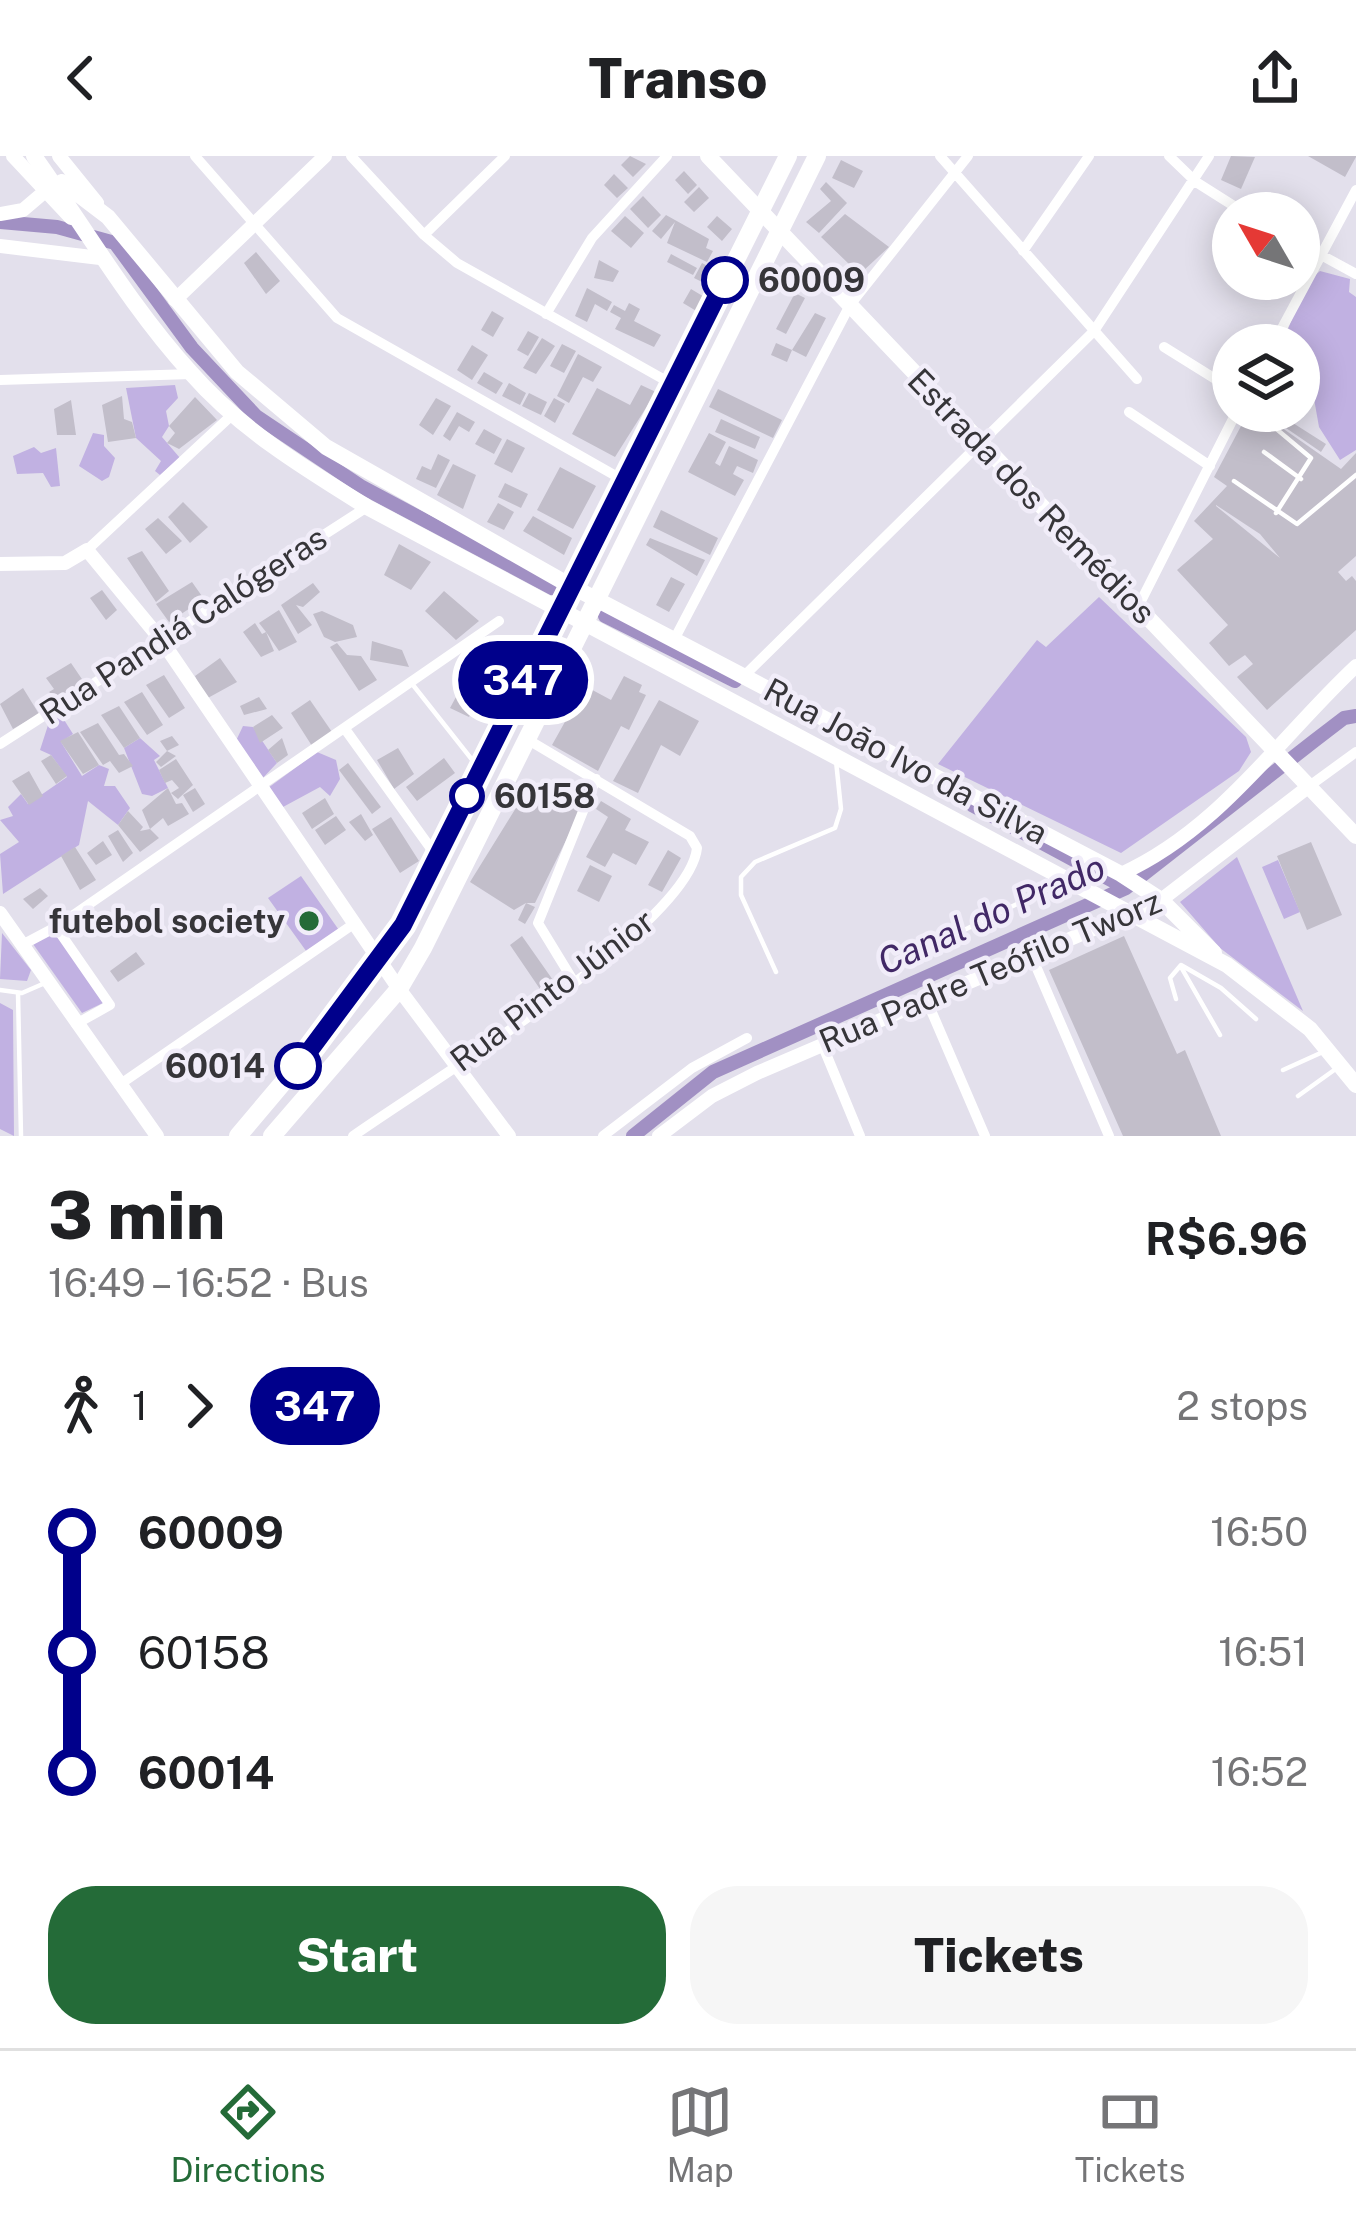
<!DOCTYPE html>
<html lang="en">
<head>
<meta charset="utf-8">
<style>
  body { margin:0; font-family:"Public Sans",sans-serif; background:#f6f6f6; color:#202124; height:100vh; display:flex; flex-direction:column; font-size:45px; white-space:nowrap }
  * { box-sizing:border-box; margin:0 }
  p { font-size:39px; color:#757577 }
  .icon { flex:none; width:66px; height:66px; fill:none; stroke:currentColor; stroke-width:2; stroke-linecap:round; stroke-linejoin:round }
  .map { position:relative; height:980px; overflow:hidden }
  .sheet { display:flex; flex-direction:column; background:#fff; flex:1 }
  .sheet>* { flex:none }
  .badge { padding:0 24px; border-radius:39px; font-size:42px; line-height:78px }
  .needle { width:78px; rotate:309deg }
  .tools { position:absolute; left:1212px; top:36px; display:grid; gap:24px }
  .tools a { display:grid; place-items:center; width:108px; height:108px; border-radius:50%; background:#fff; box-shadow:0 6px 30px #0003; font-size:60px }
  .map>.badge { position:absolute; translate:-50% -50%; box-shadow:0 0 0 6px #fff }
  .legs { display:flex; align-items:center; gap:18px; height:132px; padding:0 48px; font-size:39px }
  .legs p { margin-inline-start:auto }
  .headline { display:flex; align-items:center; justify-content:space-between; height:204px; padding:0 48px }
  h1 { font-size:66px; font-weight:800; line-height:90px }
  .primary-button { display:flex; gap:24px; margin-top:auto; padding:24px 48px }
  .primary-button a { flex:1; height:138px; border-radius:48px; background:#246b38; color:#fff; font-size:48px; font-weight:800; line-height:138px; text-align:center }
  .primary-button a+a { background:#f6f6f6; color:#202124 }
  ul { padding:0 48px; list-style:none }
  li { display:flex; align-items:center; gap:42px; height:120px; font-size:45px }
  li i { display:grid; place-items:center; width:18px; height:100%; margin:0 15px; background:currentColor }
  li i::after { content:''; width:30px; height:30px; margin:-15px; border:9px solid; border-radius:50%; background:#fff }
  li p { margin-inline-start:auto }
  li:first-child i { background:linear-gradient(#0000 50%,currentColor 0) }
  li:last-child i { background:linear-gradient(currentColor 50%,#0000 0) }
  header { display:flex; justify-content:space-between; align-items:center; height:156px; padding:0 48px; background:#fff; font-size:54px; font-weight:800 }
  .tab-bar { display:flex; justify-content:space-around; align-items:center; height:168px; border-top:3px solid #e0e0e0; background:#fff; font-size:33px; color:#757577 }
  .tab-bar a { display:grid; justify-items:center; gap:6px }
  .tab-bar .active { color:#246b38 }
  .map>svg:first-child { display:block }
  .green { fill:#c1b1e2 }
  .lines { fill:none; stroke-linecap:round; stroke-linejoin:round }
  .canal { stroke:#a190c3; stroke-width:14 }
  .building { fill:#c2beca; fill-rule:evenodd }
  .lane { stroke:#fff; stroke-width:4.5 }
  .street { stroke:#fff; stroke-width:10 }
  .secondary { stroke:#fff; stroke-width:14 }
  .primary { stroke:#fff; stroke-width:16 }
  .highway { stroke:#fff; stroke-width:18 }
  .line-1-casing { stroke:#fff; stroke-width:27 }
  .line-1 { stroke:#00008b; stroke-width:18 }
  .stop-1-dot { fill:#fff; stroke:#00008b; stroke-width:6 }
  .poi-dot { fill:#246b38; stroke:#f1edf9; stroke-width:4.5 }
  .labels { text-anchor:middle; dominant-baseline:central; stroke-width:9; stroke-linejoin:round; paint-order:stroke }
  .stop-label { font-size:33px; font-weight:bold; fill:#363539; stroke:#f1edf9; text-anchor:start }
  .street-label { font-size:33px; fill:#363539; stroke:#f1edf9 }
  .poi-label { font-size:33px; font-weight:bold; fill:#363539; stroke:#f1edf9; text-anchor:end }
  .water-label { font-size:36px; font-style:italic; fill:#412866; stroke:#f1edf9 }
</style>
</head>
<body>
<header><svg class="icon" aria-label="back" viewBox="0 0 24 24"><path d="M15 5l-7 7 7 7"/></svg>Transo<svg class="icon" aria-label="share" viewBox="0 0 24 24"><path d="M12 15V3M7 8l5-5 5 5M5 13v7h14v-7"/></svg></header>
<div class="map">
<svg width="1356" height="980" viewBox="0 0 1356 980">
  <rect width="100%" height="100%" fill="#e3e0ec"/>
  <path class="green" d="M 1320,115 L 1350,123 L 1349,136 L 1356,141 L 1356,294 L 1340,304 L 1319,271 L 1313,237 L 1299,234 L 1299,189 L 1282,189 L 1305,128 Z
    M 175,229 L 178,242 L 166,255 L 169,270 L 162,281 L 180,302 L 160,319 L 155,315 L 161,305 L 136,282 L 126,232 Z
    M 93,277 L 104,279 L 104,290 L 115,302 L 109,321 L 102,325 L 79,310 Z
    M 34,291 L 41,297 L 56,292 L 60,330 L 51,331 L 43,317 L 17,318 L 13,300 Z
    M 1099,441 L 1246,581 L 1251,596 L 1239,615 L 1121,697 L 938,608 L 1037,484 L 1046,491 Z
    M 61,559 L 73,578 L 61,586 L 82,620 L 99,609 L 109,613 L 104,630 L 115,630 L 130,652 L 118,669 L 88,645 L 79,689 L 3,738 L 0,698 L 19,686 L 0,664 L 13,660 L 8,651 L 21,638 L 28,648 L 67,621 L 51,599 L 40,594 L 50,563 Z
    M 243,570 L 253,571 L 277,607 L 260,625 L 234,589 Z
    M 140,582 L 160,600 L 154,604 L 168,632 L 152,640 L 142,638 L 124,592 Z
    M 317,596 L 336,604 L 340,623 L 330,640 L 320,631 L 283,651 L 268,632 Z
    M 1237,701 L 1303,855 L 1220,792 L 1180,746 Z
    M 1278,704 L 1300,756 L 1284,763 L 1262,711 Z
    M 301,720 L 341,777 L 309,799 L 268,742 Z
    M 57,774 L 105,846 L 82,857 L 33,788 Z
    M 2,777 L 31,814 L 27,825 L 0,823 Z
    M 0,847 L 13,854 L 14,980 L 0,973 Z"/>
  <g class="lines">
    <path class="canal" d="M 0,66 L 57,71 L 115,87 L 192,192 L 256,260 L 362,331 L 552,432
      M 605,460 L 735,525
      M 972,649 L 1126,732
      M 633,980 L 713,916 L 1126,732 L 1314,585 L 1344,562 L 1356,560"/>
  </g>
  <path class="building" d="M 630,0 L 646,8 L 633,21 L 621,9 Z
    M 1231,0 L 1255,1 L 1241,33 L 1221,24 Z
    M 1308,0 L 1356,0 L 1356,1 L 1345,21 Z
    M 841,4 L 863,15 L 854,32 L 832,22 Z
    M 684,15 L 697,29 L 688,38 L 675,24 Z
    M 614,18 L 628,32 L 617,42 L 604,29 Z
    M 826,26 L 847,47 L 819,77 L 806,66 L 831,45 L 820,33 Z
    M 699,31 L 709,42 L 694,56 L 684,46 Z
    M 643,40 L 661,59 L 648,72 L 630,53 Z
    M 845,58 L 889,91 L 849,128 L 840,118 L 850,109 L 821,81 Z
    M 666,59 L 709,83 L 706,92 L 713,95 L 707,106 L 667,87 L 675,66 L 661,83 L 652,75 Z
    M 625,60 L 644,77 L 631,92 L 611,75 Z
    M 717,60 L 732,73 L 722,85 L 707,71 Z
    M 256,96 L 280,125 L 266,138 L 244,107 Z
    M 671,98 L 697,112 L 693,119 L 667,106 Z
    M 599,104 L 619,115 L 613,126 L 594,122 Z
    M 702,107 L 719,116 L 712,131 L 694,122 Z
    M 587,132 L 612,146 L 607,155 L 595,148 L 587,166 L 575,160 Z
    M 691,133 L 706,142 L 698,156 L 683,147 Z
    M 795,137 L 805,142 L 786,178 L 776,173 Z
    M 629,147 L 640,153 L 634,165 L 661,179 L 654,191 L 615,173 L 621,162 L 610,156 L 614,149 L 625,155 Z
    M 492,155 L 504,162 L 493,181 L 481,174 Z
    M 815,157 L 826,162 L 806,201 L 792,194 Z
    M 528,175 L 539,181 L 528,200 L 517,194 Z
    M 542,182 L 555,190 L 536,218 L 523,212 Z
    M 776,187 L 792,194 L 787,206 L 771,199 Z
    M 562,188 L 576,195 L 564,217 L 550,210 Z
    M 472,189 L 488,199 L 472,224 L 457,214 Z
    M 578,198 L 602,211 L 593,226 L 583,221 L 569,247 L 557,240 Z
    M 484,216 L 503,227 L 496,238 L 477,227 Z
    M 509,227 L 526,237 L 520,249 L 502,240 Z
    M 641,229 L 656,236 L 615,301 L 572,278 L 597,232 L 630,249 Z
    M 718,233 L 782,264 L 773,282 L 709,251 Z
    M 529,237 L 547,246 L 541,259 L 522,250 Z
    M 122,240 L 124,263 L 132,266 L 136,282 L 108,286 L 102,249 Z
    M 195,241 L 217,264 L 179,293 L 167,287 L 175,277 L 169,270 Z
    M 436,242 L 451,250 L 433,279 L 419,269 Z
    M 554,242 L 565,248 L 555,267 L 544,260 Z
    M 71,244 L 76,279 L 57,279 L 54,253 Z
    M 1249,255 L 1258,255 L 1341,313 L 1356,297 L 1356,400 L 1338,416 L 1346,425 L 1352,420 L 1356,425 L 1356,474 L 1267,554 L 1237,521 L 1253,508 L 1245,499 L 1229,510 L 1209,487 L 1228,469 L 1177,414 L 1213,383 L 1194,365 L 1227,330 L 1214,321 ZM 1216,349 L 1260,378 L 1280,402 L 1216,350 Z
    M 1274,255 L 1326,288 L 1321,296 L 1270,261 Z
    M 457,256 L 475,266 L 469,276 L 459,270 L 450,285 L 443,280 Z
    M 721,263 L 760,281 L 755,293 L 715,276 Z
    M 484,273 L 502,283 L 494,298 L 475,288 Z
    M 709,277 L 726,286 L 715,307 L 720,310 L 729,290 L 758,304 L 753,317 L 737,310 L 733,318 L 744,324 L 735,340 L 688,316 Z
    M 507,283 L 525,292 L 512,317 L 494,308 Z
    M 438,298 L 450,304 L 436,332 L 416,323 L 422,310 L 431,314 Z
    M 453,308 L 476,319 L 463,353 L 437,339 Z
    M 560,311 L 596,330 L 573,373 L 537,354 Z
    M 505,327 L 528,338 L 521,352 L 498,341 Z
    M 183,346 L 208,371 L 190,387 L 168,361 Z
    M 498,347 L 514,356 L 504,374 L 487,366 Z
    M 661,354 L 718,382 L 710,399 L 653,371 Z
    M 533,360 L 572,382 L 564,399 L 523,375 Z
    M 158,362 L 182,385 L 166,398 L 145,373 Z
    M 650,382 L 705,404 L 697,420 L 646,389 Z
    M 399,388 L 431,406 L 411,434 L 384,419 Z
    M 142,395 L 169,435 L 156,446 L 127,402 Z
    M 671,421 L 685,428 L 669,456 L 656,449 Z
    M 192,426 L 204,443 L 169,466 L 156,448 Z
    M 313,427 L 320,436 L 303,451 L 296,449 L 312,469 L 298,478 L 281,449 Z
    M 102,434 L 117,454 L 106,464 L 90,442 Z
    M 444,435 L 479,465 L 456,484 L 425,455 Z
    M 279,454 L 297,486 L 279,495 L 266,476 L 274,495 L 261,501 L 243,476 L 255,467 L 262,478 L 266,476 L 259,467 Z
    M 322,455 L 353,469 L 357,481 L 335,486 L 324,481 L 313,458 Z
    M 372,485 L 402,494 L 409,511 L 370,504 Z
    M 337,487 L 347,499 L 361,500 L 377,524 L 359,535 L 330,491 Z
    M 220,502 L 237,526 L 206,543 L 195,520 Z
    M 71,507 L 86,529 L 61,545 L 49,536 L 54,533 L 46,522 Z
    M 485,509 L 495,516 L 469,561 L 450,552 L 469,517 Z
    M 164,519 L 185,552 L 169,562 L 146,529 Z
    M 624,520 L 642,529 L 639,536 L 646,539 L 629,574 L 621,570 L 598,615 L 552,589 L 585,530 L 611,544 Z
    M 23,532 L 39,558 L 13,573 L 0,548 Z
    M 142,536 L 163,569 L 147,579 L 124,546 Z
    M 259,541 L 267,553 L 244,559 L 240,550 Z
    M 310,544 L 332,576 L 312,590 L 291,557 Z
    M 659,544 L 699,565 L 680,600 L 661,589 L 638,637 L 613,625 Z
    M 119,550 L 140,582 L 124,592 L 101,559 Z
    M 272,559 L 283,572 L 260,587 L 253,571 Z
    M 98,567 L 119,599 L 124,598 L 133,610 L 119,617 L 110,605 L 103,609 L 80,576 Z
    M 78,576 L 99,609 L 83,618 L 60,585 Z
    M 172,580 L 179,589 L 167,595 L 176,600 L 161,611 L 156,606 L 167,595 L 160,585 Z
    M 282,582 L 288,599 L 277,607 L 268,594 Z
    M 398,592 L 414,618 L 394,633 L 377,604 Z
    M 51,599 L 67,620 L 56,628 L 41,605 Z
    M 444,602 L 455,617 L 417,645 L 406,631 Z
    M 176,603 L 193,629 L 178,643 L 171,637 L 179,632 L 172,624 L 165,627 L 159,614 Z
    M 348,607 L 381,651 L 372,658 L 339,614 Z
    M 29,615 L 43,640 L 29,649 L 12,625 Z
    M 532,626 L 584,648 L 535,747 L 526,747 L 535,751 L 525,768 L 518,764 L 526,747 L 514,754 L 470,726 Z
    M 168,632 L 176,648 L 182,647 L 189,658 L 168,670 L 163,662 L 150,673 L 142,654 Z
    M 195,632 L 205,648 L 193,656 L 183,639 Z
    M 325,642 L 334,658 L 312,673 L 302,657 Z
    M 601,645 L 631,663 L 625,674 L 649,686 L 636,709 L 613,697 L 605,711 L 586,701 L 608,661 L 596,653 Z
    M 128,655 L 143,671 L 140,675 L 150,673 L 159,682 L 140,696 L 118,669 Z
    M 361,658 L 373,679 L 365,685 L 349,666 Z
    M 336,660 L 346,674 L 325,689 L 315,674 Z
    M 391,661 L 419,705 L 400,717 L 372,673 Z
    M 118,674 L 133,697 L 123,706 L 108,680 Z
    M 103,685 L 112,699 L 96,709 L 87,697 Z
    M 1311,686 L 1342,759 L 1307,774 L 1277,700 Z
    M 75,691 L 96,724 L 80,734 L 61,700 Z
    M 668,694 L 681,702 L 662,736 L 648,729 Z
    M 590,709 L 612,720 L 599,746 L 577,735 Z
    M 40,732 L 48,740 L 33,753 L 23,743 Z
    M 522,780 L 555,827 L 542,836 L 510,789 Z
    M 1124,780 L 1177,898 L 1185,894 L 1221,980 L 1123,980 L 1049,814 Z
    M 136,796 L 145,808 L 118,826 L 110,815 Z"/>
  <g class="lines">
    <path class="lane" d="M 1268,266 L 1311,302 L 1276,357
      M 1264,296 L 1301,323
      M 1234,325 L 1297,368 L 1356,319
      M 413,529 L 477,610
      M 954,779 L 1062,726
      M 1181,811 L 1220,879
      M 776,816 L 741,739 L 741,721 L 755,706 L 835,672 L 841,653 L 836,605
      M 0,834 L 22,837 L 45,827
      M 18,837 L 21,980
      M 1176,843 L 1170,822 L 1181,809 L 1221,832 L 1256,863
      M 1283,914 L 1325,895
      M 1298,940 L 1337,912"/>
    <path class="street" d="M 195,0 L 337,162 L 623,324
      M 351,0 L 424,79 L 457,107 L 672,228
      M 940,0 L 1137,223
      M 1169,0 L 1196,26 L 1245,57
      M 424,79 L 505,0
      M 1299,87 L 1356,118
      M 1023,95 L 1089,0
      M 546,158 L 592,82 L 667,0
      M 1273,189 L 1356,34
      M 1164,191 L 1233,234
      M 0,224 L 192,218
      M 1129,256 L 1210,310
      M 87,394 L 233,258
      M 1138,451 L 1237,255
      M 675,482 L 850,149 L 968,0
      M 745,519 L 1094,175 L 1209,0
      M 345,573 L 437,701
      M 0,588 L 367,351
      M 1308,631 L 1356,596
      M 56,771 L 110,849 L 76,868
      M 22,789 L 56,771 L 499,465
      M 1032,801 L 1109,980
      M 574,826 L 538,767 L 596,623
      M 927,845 L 985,980
      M 822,888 L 860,980
      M 119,929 L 355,767
      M 353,980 C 423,930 689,770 697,692 L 690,680 L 525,582
      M 603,980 L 692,912 L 747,882"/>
    <path class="secondary" d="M 13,0 L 71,62
      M 59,0 L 97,47
      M 0,58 L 23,54 L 43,37
      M 0,90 L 100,102
      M 175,144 L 325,0
      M 0,408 L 65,407 L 87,394 L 162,485 L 399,833 L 509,980
      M 1121,718 C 1220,673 1279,582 1356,510
      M 0,757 L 157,980
      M 659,980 L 712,940 L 757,917 L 1161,744 L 1308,631"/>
    <path class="primary" d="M 34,0 C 86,73 130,150 191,217 C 240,273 304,312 367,351 L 1227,809 L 1310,873 L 1356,929
      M 708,0 L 1356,680
      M 62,26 L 108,61 L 237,216 L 326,291 L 569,429 L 1121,718 L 1161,744 L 1214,797"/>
    <path class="highway" d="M 238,980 L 325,877 L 403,769 L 788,0
      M 272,980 L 399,833 L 423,792 L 817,0"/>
  </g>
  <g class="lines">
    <defs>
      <path id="line-1" d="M 298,910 L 403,769 L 725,124"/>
    </defs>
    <use href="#line-1" class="line-1-casing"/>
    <use href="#line-1" class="line-1"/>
  </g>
  <g class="stop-1-dot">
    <circle cx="725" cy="124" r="21"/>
    <circle cx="467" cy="640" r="15"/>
    <circle cx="298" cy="910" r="21"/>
  </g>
  <circle class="poi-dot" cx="309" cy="765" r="12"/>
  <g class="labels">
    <g class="stop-label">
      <text x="758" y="124">60009</text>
      <text x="494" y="640">60158</text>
      <text x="265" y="910" text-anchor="end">60014</text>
    </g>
    <g class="street-label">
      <text transform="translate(1032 340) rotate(46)">Estrada dos Remédios</text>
      <text transform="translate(183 469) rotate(-33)">Rua Pandiá Calógeras</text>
      <text transform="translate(906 605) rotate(28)">Rua João Ivo da Silva</text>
      <text transform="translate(990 815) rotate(-23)">Rua Padre Teófilo Tworz</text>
      <text transform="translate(552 834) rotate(-37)">Rua Pinto Júnior</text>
    </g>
    <g class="poi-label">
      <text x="285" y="765">futebol society</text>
    </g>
    <g class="water-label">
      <text transform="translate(991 758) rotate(-24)">Canal do Prado</text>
    </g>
  </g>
</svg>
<div class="tools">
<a><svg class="needle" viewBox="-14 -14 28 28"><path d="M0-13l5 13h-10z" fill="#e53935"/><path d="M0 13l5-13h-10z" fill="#757577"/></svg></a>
<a><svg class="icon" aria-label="layers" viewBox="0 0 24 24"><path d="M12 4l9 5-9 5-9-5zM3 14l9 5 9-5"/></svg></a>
</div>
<b class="badge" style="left:523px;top:524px;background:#00008b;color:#fff">347</b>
</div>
<section class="sheet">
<div class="headline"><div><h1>3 min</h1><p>16:49 – 16:52 · Bus</p></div><b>R$6.96</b></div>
<div class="legs"><svg class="icon" aria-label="walk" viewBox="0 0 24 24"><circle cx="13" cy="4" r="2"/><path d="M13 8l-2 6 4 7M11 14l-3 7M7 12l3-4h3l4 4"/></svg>1<svg class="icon" aria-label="forward" viewBox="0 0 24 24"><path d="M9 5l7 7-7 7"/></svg><b class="badge" style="background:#00008b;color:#fff">347</b><p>2 stops</p></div>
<ul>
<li><i style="color:#00008b"></i><b>60009</b><p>16:50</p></li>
<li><i style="color:#00008b"></i><span>60158</span><p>16:51</p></li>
<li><i style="color:#00008b"></i><b>60014</b><p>16:52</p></li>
</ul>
<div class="primary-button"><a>Start</a><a>Tickets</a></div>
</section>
<nav class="tab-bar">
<a class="active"><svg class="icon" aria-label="directions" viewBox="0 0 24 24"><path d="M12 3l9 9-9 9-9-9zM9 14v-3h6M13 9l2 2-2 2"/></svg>Directions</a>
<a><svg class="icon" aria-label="map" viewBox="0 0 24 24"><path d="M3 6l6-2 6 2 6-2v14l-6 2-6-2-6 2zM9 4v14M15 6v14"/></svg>Map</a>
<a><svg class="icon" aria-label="tickets" viewBox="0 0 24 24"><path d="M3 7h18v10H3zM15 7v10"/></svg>Tickets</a>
</nav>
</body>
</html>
